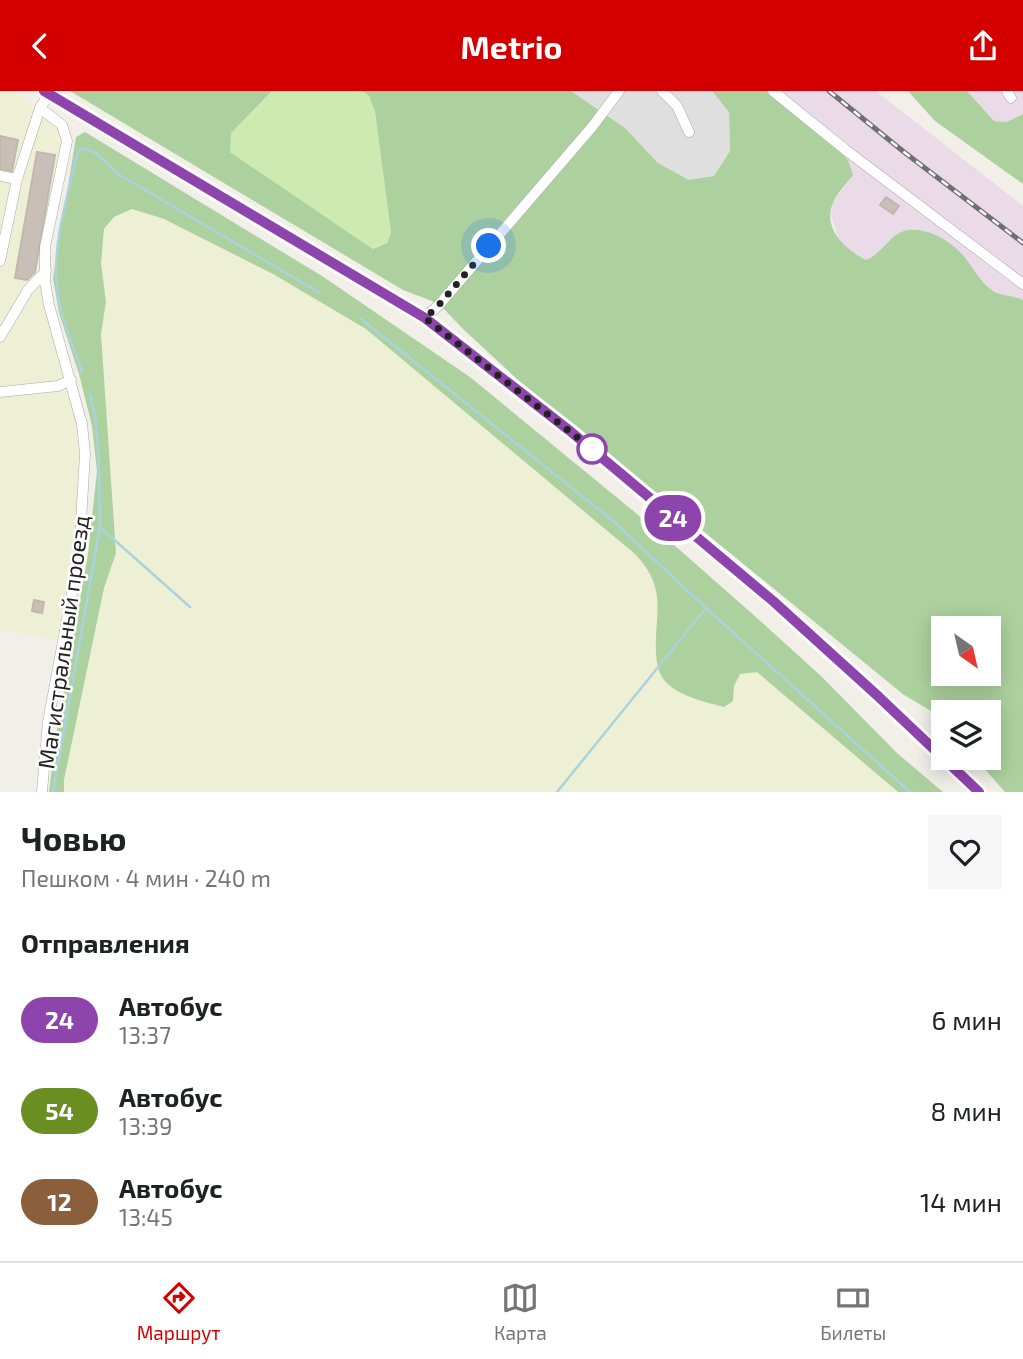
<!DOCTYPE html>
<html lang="ru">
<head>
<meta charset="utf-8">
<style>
  body { margin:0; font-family:"Exo 2",sans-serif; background:#f6f6f6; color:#202124; height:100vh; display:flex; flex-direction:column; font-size:26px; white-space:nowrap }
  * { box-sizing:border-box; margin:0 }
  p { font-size:23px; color:#757577 }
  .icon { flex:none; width:38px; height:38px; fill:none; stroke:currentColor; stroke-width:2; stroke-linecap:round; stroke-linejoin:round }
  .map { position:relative; height:701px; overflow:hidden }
  .panel { display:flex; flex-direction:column; background:#fff; flex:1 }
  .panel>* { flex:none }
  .badge { padding:0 14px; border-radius:23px; font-size:24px; line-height:46px }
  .needle { width:46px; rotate:146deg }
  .fabs { position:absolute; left:931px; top:525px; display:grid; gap:14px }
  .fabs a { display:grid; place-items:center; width:70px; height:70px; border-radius:0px; background:#fff; box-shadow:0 4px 18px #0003; font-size:35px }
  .you { position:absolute; width:35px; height:35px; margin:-18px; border:5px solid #fff; border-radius:50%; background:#1a73e8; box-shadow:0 0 0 10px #1a73e833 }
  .map>.badge { position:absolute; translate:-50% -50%; box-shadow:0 0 0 4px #fff }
  h2 { padding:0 21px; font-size:26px; line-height:63px }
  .round { display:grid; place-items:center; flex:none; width:74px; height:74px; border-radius:0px; background:#f6f6f6 }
  .summary { display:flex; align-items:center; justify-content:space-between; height:119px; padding:0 21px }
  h1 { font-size:33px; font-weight:700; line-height:52px }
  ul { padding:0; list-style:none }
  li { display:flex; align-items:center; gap:21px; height:91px; padding:0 21px }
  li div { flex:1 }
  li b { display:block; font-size:26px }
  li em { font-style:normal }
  li .badge { min-width:77px; font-weight:700; text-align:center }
  header { display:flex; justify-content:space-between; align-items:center; height:91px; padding:0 21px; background:#d40000; color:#fff; font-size:32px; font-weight:700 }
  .tab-bar { display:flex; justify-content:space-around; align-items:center; height:98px; border-top:2px solid #e0e0e0; background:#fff; font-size:19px; color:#757577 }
  .tab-bar a { display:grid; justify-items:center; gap:4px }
  .tab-bar .on { color:#d40000 }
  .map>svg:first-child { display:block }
  .residential { fill:#e0dfdf }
  .industrial { fill:#ebdbe8 }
  .farmland { fill:#eef0d5 }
  .grass { fill:#cdebb0 }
  .forest { fill:#add19e; fill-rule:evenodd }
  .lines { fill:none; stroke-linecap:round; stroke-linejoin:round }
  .stream { stroke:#aad3df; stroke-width:2.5 }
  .building { fill:#c7bfb8; stroke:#c4b6ab; stroke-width:2 }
  .minor-casing { stroke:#a9a9a9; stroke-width:11 }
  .major-casing { stroke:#a06b00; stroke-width:14 }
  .minor { stroke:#fff; stroke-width:10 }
  .major { stroke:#fcd6a4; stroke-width:12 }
  .rail-casing { stroke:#707070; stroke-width:5 }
  .rail { stroke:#fff; stroke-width:2.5; stroke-dasharray:8; stroke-linecap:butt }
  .line-casing { stroke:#fff; stroke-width:16 }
  .line { stroke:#8e44ad; stroke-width:10 }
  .walk { stroke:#222; stroke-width:7; stroke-dasharray:0 12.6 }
  .stop-dot { fill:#fff; stroke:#8e44ad; stroke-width:3.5 }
  .labels { text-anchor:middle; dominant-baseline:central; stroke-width:5; stroke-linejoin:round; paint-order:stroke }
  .street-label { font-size:23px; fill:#222; stroke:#fff }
</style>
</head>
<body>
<header><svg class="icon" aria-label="back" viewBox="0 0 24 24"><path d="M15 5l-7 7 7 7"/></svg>Metrio<svg class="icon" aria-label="share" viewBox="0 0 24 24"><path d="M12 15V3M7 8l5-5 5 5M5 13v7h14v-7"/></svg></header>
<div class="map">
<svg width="1023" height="701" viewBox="0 0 1023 701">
  <rect width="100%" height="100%" fill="#f2efe9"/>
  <path class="residential" d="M 571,0 L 712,0 L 729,21 L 730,60 L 714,85 L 689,90 L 658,72 L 625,37 Z"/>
  <path class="industrial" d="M 769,0 L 876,0 L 1023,115 L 1023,209 L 1004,206 L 990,198 L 972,180 L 958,159 L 889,149 L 875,166 L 866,169 L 850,161 L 839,150 L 831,124 L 832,113 L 852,84 Z
    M 967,0 L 1023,0 L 1023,23 L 1007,31 L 994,30 Z"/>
  <path class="farmland" d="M 0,0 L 13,0 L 18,3 L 58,37 L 62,50 L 40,155 L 66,291 L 77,334 L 80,363 L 74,463 L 58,549 L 0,539 Z
    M 133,118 L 164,128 L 273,183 L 366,238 L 635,463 L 648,478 L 657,501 L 664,589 L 679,600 L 724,616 L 733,610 L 734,595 L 740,582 L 757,580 L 898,701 L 64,701 L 63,690 L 104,497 L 116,462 L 101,243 L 106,211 L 101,172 L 104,138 L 113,126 Z"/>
  <path class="grass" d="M 272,0 L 362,0 L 369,5 L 375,21 L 391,141 L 387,152 L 373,158 L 230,61 L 230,43 Z"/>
  <path class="forest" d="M 70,0 L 272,0 L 231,42 L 230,61 L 373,158 L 387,152 L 391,141 L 375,21 L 369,5 L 362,0 L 571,0 L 625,37 L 658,72 L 689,89 L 714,85 L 730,60 L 729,21 L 712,0 L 769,0 L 826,46 L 848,69 L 853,84 C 846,93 837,102 833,112 C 822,138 846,159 866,169 C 882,163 888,145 904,140 C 922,135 944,146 958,159 C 971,171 977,189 993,200 C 1003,206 1013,204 1023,209 L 1023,701 L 1005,701 L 975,667 L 989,667 L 989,621 L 943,621 L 943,627 L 904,604 L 518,289 L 461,236 L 444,218 L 432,210 L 403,199 ZM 943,537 L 989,537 L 989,583 L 943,583 Z
    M 908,0 L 967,0 L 994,30 L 1007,31 L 1023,23 L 1023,93 L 935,30 Z
    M 85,41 L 322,185 L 470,286 L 665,446 L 757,527 L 821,585 L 897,662 L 943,701 L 898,701 L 757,581 L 740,583 L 734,595 L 733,610 L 724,616 C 705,611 678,605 665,590 C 647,569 662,525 656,500 C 653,485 645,474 635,463 L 366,238 L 273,183 L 164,128 L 132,118 L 114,126 L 104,138 L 101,172 L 106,211 L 101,243 L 116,462 L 104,497 L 64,689 L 64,701 L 49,701 L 55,651 L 88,463 L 97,380 L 92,335 L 79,283 L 59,222 L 53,187 L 76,46 Z"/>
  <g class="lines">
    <path class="stream" d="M 361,228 L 613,430 L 706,517 L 910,701
      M 82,281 C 73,254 60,227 57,198 C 52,152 68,104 78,60 L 83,57 L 96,62 L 118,83 L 320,202
      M 101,437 L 190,516
      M 53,701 L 100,436 L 99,375 L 95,325 L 90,304
      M 557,701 L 706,517"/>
  </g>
  <path class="building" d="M 0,45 L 18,49 L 12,80 L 0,78 Z
    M 37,61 L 55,64 L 35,181 L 27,189 L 15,187 Z
    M 886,106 L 899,115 L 893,123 L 880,114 Z
    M 34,509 L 44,511 L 42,522 L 32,520 Z"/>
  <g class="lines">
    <defs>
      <path id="minor" d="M 662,0 L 677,15 L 689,41
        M 773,0 L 847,60 L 1023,193
        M 1007,0 L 1011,7
        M 0,85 L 17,88 L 40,17
        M 0,170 L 17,88
        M 424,227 L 438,215 L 592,36 L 619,0
        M 0,246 L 28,199 L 46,180
        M 0,301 L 58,295 L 71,289
        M 42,701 L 48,631 L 79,464 L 85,363 L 82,333 L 49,214 L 45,191 L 45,156 L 67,50 L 62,34 L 40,17 L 49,3"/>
      <path id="major" d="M 44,0 L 424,227 L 570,340 L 773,511 L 879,606 L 979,701"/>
    </defs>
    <use href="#minor" class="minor-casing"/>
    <use href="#major" class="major-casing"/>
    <use href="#minor" class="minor"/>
    <use href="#major" class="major"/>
    <defs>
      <path id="rail" d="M 829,0 L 904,61 L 1023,152"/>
    </defs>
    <use href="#rail" class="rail-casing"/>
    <use href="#rail" class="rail"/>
  </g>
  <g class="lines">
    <defs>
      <path id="line" d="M 44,0 L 425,227 L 570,340 L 773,510 L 879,606 L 979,701"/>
    </defs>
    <use href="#line" class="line-casing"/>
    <use href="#line" class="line"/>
    <path class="walk" d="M 489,155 L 438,215 L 425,227 L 592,358"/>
  </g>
  <circle class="stop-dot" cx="592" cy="358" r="14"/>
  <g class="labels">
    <g class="street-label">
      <text transform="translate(63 551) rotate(-82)">Магистральный проезд</text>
    </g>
  </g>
</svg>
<div class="fabs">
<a><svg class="needle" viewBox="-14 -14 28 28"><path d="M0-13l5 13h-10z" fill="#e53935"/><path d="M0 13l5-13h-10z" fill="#757577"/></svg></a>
<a><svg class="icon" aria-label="layers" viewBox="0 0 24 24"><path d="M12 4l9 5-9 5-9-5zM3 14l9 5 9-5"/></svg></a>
</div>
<div class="you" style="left:489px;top:155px"></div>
<b class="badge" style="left:673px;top:427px;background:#8e44ad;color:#fff">24</b>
</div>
<section class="panel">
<div class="summary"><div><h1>Човью</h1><p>Пешком · 4 мин · 240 m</p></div><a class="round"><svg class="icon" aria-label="heart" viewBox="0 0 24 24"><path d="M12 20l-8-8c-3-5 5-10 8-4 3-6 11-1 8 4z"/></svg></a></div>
<h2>Отправления</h2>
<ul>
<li><span class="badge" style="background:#8e44ad;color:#fff">24</span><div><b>Автобус</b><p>13:37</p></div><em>6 мин</em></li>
<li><span class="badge" style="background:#6b8e23;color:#fff">54</span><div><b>Автобус</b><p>13:39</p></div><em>8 мин</em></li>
<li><span class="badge" style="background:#8b5e3c;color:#fff">12</span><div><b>Автобус</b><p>13:45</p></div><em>14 мин</em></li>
</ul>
</section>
<nav class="tab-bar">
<a class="on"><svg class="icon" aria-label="directions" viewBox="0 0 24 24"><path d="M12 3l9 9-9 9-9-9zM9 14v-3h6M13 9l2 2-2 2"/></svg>Маршрут</a>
<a><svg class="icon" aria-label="map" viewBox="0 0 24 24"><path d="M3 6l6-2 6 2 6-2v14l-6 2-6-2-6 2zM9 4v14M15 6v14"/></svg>Карта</a>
<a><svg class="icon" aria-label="tickets" viewBox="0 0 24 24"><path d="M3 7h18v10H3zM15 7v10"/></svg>Билеты</a>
</nav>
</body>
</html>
